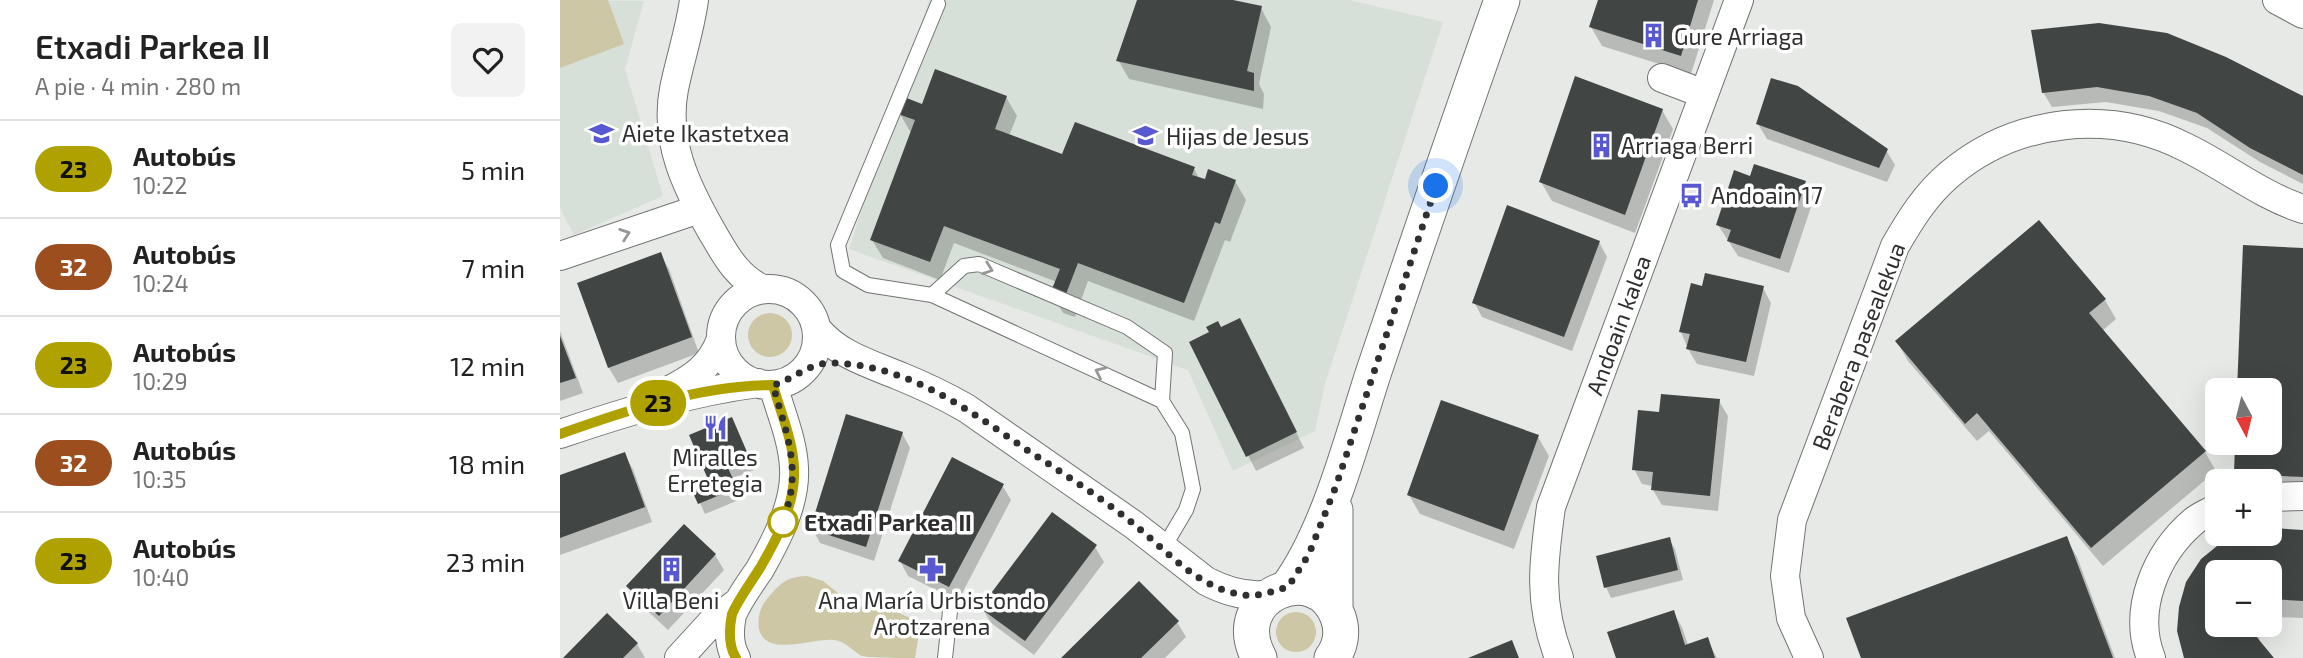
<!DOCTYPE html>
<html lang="es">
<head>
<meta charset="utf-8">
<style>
  body { margin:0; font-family:"Exo 2",sans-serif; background:#f2f2f2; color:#222; height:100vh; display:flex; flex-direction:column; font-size:26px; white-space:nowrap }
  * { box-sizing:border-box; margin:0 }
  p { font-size:23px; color:#767676 }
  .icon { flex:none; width:38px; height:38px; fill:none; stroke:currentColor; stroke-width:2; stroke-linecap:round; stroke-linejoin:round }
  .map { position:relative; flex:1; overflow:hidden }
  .panel { display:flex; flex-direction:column; background:#fff; width:560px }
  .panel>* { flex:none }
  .badge { padding:0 14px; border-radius:23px; font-size:24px; line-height:46px }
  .needle { width:46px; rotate:173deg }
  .tools { position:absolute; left:1645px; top:378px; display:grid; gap:14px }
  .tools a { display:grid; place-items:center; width:77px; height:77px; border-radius:10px; background:#fff; box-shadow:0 7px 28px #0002; font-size:35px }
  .you { position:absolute; width:35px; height:35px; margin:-18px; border:5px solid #fff; border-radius:50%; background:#1a73e8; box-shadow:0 0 0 10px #1a73e833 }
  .map>.badge { position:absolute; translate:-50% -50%; box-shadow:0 0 0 4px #fff }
  .round { display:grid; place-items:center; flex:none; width:74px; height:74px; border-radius:10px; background:#f2f2f2 }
  .headline { display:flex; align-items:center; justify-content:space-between; height:119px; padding:0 35px }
  h1 { font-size:33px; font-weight:600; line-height:52px }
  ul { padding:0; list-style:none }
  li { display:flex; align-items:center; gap:21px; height:98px; padding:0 35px; border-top:2px solid #e0e0e0 }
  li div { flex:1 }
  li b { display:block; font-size:26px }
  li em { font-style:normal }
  li .badge { min-width:77px; font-weight:700; text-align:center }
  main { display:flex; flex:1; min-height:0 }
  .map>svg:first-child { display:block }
  .built { fill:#d6e0d8 }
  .green { fill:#cdc7a6 }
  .shadow { fill:#0003 }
  .building { fill:#414544 }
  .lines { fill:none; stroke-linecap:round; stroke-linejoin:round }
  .service-casing { stroke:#717472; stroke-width:16 }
  .minor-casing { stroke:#717472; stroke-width:30 }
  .tertiary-casing { stroke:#717472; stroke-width:37 }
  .service { stroke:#fff; stroke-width:14 }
  .minor { stroke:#fff; stroke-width:28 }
  .tertiary { stroke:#fff; stroke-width:35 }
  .oneway { stroke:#969796 }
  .line-casing { stroke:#fff; stroke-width:16 }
  .line { stroke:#afa200; stroke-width:10 }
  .walk { stroke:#2e2f2e; stroke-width:7; stroke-dasharray:0 12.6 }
  .stop-dot { fill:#fff; stroke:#afa200; stroke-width:3.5 }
  .labels { text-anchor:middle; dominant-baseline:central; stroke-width:7; stroke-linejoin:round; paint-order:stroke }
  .poi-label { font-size:23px; fill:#2e2f2e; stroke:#fff; text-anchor:start }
  .street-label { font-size:23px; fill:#2e2f2e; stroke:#fff }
  .stop-label { font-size:23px; font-weight:bold; fill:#2e2f2e; stroke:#fff; text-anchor:start }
</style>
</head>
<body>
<main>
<section class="panel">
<div class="headline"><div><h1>Etxadi Parkea II</h1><p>A pie · 4 min · 280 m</p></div><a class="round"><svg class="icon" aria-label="heart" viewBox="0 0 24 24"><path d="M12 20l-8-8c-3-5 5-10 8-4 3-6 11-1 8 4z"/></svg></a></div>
<ul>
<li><span class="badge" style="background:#afa200;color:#111">23</span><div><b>Autobús</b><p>10:22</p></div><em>5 min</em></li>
<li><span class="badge" style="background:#9d4e1f;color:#fff">32</span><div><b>Autobús</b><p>10:24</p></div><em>7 min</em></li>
<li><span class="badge" style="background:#afa200;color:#111">23</span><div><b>Autobús</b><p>10:29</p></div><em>12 min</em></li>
<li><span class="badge" style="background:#9d4e1f;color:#fff">32</span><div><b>Autobús</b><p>10:35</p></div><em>18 min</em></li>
<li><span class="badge" style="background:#afa200;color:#111">23</span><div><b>Autobús</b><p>10:40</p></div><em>23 min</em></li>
</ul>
</section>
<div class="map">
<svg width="1743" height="658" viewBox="0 0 1743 658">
  <rect width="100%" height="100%" fill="#e6e9e6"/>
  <path class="built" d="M 0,0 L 84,1 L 65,69 L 103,196 L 14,235 L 0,208 Z
    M 369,0 L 789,0 L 883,22 L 765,384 L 755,431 L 673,471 L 628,370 L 289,249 Z"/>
  <path class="green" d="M 0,0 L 48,0 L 64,44 L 0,68 Z
    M188 335a22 22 0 1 1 44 0a22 22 0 1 1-44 0Z
    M 247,576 L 263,581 L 278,593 L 286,605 L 293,608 L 319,604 L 357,621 L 360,627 L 355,658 C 343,658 311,658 302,656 C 292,651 286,641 274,640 C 252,638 206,658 199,629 C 197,618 200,607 207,599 C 221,583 225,577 247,576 Z
    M716 632a20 20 0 1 1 40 0a20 20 0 1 1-40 0Z"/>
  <path class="shadow" d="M 578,0 L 665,0 L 701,8 L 711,27 L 699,84 L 704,94 L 703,109 L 569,79 L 558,60 Z
    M 1039,0 L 1154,0 L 1131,74 L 1042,46 L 1031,27 Z
    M 1665,59 L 1743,97 L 1743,184 L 1700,162 L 1647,128 L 1599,111 L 1546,102 L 1492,107 L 1483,92 Z
    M 446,97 L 457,116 L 449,136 L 503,157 L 634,169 L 640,180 L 675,181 L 686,200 L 670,242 L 665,240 L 634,321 L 528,281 L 515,317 L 503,313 L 492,294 L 497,282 L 394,243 L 380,280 L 323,258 L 312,240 L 351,133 L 340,114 L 363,106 Z
    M 1102,110 L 1113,129 L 1075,233 L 992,201 L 981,182 Z
    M 1198,124 L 1326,150 L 1335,165 L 1327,182 L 1207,139 Z
    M 1191,178 L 1245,183 L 1254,198 L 1229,273 L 1178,256 L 1158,225 Z
    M 1479,223 L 1545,300 L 1556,319 L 1542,331 L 1645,452 L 1656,471 L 1543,566 L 1429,431 L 1417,441 L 1348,361 L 1337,342 Z
    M 1039,242 L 1047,257 L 1012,351 L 922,317 L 914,302 Z
    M 1684,247 L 1743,249 L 1743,494 L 1710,493 L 1710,481 L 1680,481 L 1676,474 L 1677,443 L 1710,443 L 1710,390 L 1679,390 Z
    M 100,254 L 109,269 L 139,353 L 58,383 L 49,368 L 19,284 Z
    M 1144,288 L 1203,288 L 1211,303 L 1194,376 L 1137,364 L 1128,349 L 1121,332 Z
    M 660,330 L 688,335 L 744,448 L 696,471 L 631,343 Z
    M 0,331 L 23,393 L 0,401 Z
    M 1159,401 L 1168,416 L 1158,511 L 1102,505 L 1093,490 L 1093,486 L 1082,484 L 1074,469 L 1101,414 Z
    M 172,419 L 194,470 L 173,478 L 181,499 L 145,514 L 132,485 L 149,478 Z
    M 342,433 L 350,448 L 314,561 L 260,543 L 252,528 Z
    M 978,437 L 989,456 L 954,549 L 860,514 L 849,495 Z
    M 64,454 L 73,469 L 92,522 L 0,555 L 0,477 Z
    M 442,485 L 451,500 L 398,601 L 348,576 L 340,561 Z
    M 124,526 L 155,555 L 164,570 L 108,630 L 77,601 L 68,586 Z
    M 1710,530 L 1743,532 L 1743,618 L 1716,617 L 1710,620 L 1710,572 L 1657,572 L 1657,625 L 1704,625 L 1700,632 L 1699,642 L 1712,658 L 1626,658 L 1663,543 L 1683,534 L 1710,534 Z
    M 1506,538 L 1517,557 L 1555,658 L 1303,658 Z
    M 1109,539 L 1115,549 L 1123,580 L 1051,598 L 1046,587 Z
    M 535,547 L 544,562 L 474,655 L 431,623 L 422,608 Z
    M 1113,612 L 1122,627 L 1128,645 L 1147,639 L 1157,658 L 1058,658 Z
    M 617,622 L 626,637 L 605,658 L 503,658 Z
    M 77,644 L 85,658 L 5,658 Z"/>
  <path class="building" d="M 577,0 L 673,0 L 702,6 L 687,71 L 694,73 L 694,91 L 556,61 Z
    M 1038,0 L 1138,0 L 1121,56 L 1029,27 Z
    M 1539,23 L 1607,33 L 1666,57 L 1743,96 L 1743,175 L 1690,148 L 1637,113 L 1589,96 L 1537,87 L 1482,93 L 1471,30 Z
    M 375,69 L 447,96 L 435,129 L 502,154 L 515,122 L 635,167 L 632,175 L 645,179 L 648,169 L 676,180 L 660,224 L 655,222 L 624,303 L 518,263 L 504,299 L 490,294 L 500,269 L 384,226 L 370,262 L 310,240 L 355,120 L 338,114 L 344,97 L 362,104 Z
    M 1015,76 L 1103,109 L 1065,215 L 979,182 Z
    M 1211,78 L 1238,86 L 1328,149 L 1319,168 L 1196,124 Z
    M 1194,164 L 1246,181 L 1220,259 L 1167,241 L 1171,230 L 1156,225 L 1174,170 L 1190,176 Z
    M 947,205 L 1040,241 L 1004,337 L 912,303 Z
    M 1479,220 L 1546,299 L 1529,313 L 1646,451 L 1531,548 L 1417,413 L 1405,424 L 1335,341 Z
    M 1683,245 L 1743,248 L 1743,477 L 1674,474 L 1675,443 L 1710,443 L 1710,390 L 1677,390 Z
    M 101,252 L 132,337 L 48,368 L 17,283 Z
    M 1145,273 L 1204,286 L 1186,362 L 1126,349 L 1130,334 L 1119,332 L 1131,283 L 1142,286 Z
    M 680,318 L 737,432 L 686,457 L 629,342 L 649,332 L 646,327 L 658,321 L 661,327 Z
    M 0,336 L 16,378 L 0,383 Z
    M 1101,394 L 1160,399 L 1150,496 L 1091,490 L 1093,472 L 1072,470 L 1078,410 L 1099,412 Z
    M 881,400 L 979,435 L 944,531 L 847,495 Z
    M 286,414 L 343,432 L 306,547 L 250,529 Z
    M 172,417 L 190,459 L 168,468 L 177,488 L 138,504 L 129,484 L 147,477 L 129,435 Z
    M 65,452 L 85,507 L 0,538 L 0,475 Z
    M 392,457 L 444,484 L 389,587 L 338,561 Z
    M 492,512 L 537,545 L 465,641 L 420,608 Z
    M 124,524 L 156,554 L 99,616 L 66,586 Z
    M 1710,528 L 1743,530 L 1743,601 L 1710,599 L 1710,572 L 1657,572 L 1657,625 L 1690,625 L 1695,635 L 1714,658 L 1624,658 L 1617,631 L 1619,607 L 1626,582 L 1641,559 L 1662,542 L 1679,534 L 1710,534 Z
    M 1507,536 L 1553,658 L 1301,658 L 1286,618 Z
    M 1110,537 L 1118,570 L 1044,588 L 1036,556 Z
    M 579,581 L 619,621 L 581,658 L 501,658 Z
    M 1114,610 L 1125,645 L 1148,637 L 1155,658 L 1056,658 L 1047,632 Z
    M 47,613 L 78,643 L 63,658 L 3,658 Z
    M 952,640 L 959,658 L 908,658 Z"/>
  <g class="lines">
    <defs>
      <path id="service" d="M 378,4 L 278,245 L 283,271 L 308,285 L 372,295 L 602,401 L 622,433 L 633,489 L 626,510 L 603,549
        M 372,295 L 404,266 L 419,264 L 567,327 L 605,353 L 602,401
        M 385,658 L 391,602"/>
      <path id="minor" d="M 134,0 C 130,30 120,59 114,89 C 104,141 126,186 151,230 C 165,254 177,278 203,289
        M 1717,0 L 1743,14
        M 1102,78 L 1144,94
        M 0,256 L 139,209
        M161 337a48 48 0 1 1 96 0a48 48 0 1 1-96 0Z
        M 257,329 C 278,355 311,364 342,377 C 364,386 385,396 406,408 L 574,525 L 646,581 C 667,592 688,598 711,594
        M 106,392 C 132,379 151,367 161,339
        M 0,434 C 65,412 130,392 198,383
        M 1710,497 L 1743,496
        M 119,658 L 151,623 L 178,602
        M 176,658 C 168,644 169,629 172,615 C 179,598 190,584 200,569 C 217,539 236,503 234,468 C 233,440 220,411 213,385
        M 999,658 C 978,602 983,564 991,507 L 1179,0
        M 1249,658 L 1231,618 L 1225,576 L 1232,520 L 1335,246 C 1350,220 1366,194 1390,174 C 1455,119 1549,108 1625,147 C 1665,166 1700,195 1743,209
        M 1591,658 C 1572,610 1596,553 1634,521 C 1640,516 1650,512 1657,508"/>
      <path id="tertiary" d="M 775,510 L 775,609
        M 728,587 C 769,531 792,438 814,371 C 856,247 898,123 942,0
        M 699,658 C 665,595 757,558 778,617 C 783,631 781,646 772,658"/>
    </defs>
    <use href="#service" class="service-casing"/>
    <use href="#minor" class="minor-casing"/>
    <use href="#tertiary" class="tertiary-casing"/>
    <use href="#service" class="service"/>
    <use href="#minor" class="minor"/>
    <use href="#tertiary" class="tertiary"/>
  </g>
  <defs><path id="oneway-chevron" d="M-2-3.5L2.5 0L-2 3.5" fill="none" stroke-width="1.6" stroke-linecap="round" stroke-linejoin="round" transform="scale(1.75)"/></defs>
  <g class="oneway">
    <use href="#oneway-chevron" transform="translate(65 234) rotate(-19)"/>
    <use href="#oneway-chevron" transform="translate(428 269) rotate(20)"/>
    <use href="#oneway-chevron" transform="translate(540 372) rotate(-155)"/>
  </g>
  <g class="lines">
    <defs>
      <path id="line" d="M 0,434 C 68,410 141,385 213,385 C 220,411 233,440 234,468 C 236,503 217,539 200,568 C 190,584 179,598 172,614 C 169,629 168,645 176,658"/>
    </defs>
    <use href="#line" class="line-casing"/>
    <use href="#line" class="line"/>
    <path class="walk" d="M 223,522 L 221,525 C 244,472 227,437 213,385 C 235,379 248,363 271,363 C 347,364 407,409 467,450 C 504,474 542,498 576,526 C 602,547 629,577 661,589 C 691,600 700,595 728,587 L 749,554 L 776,486 L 876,186"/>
  </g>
  <defs>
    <symbol id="building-bare" viewBox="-9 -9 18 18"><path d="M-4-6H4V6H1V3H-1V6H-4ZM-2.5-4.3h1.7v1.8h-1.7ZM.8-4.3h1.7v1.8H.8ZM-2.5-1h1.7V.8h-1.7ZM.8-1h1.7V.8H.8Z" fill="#5858d0" stroke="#fff" stroke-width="2.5" paint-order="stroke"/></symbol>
    <symbol id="school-bare" viewBox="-9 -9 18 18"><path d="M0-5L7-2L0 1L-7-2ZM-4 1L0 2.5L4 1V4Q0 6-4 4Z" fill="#5858d0" stroke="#fff" stroke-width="2.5" paint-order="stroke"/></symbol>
    <symbol id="bus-bare" viewBox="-9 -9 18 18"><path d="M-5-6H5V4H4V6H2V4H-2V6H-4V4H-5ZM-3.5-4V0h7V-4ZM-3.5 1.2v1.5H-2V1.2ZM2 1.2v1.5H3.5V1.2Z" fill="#5858d0" stroke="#fff" stroke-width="2.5" paint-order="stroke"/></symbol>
    <symbol id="restaurant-bare" viewBox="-9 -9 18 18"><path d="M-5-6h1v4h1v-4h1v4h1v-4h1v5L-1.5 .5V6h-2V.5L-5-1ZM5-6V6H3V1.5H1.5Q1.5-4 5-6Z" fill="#5858d0" stroke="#fff" stroke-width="2.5" paint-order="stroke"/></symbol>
    <symbol id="pharmacy-bare" viewBox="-9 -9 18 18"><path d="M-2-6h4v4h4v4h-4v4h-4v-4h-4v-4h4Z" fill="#5858d0" stroke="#fff" stroke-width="2.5" paint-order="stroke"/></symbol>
  </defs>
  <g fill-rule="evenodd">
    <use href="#building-bare" x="1076" y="18" width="35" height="35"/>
    <use href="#school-bare" x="24" y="116" width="35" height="35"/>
    <use href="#school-bare" x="568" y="118" width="35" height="35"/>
    <use href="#building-bare" x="1024" y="128" width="35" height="35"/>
    <use href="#bus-bare" x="1114" y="178" width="35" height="35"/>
    <use href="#restaurant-bare" x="138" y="410" width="35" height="35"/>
    <use href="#building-bare" x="94" y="552" width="35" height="35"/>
    <use href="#pharmacy-bare" x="354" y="552" width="35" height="35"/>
  </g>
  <circle class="stop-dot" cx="223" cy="522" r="14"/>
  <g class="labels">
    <g class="poi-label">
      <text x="1114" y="36">Gure Arriaga</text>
      <text x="62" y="133">Aiete Ikastetxea</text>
      <text x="606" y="136">Hijas de Jesus</text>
      <text x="1061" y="145">Arriaga Berri</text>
      <text x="1151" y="195">Andoain 17</text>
      <text x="155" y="457" text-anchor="middle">Miralles<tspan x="155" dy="26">Erretegia</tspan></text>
      <text x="111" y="600" text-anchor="middle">Villa Beni</text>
      <text x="372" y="600" text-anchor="middle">Ana María Urbistondo<tspan x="372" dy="26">Arotzarena</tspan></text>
    </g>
    <g class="street-label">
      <text transform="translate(1058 325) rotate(-70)">Andoain kalea</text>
      <text transform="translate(1298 346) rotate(-69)">Berabera pasealekua</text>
    </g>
    <g class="stop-label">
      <text x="244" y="522">Etxadi Parkea II</text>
    </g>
  </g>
</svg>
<div class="tools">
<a><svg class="needle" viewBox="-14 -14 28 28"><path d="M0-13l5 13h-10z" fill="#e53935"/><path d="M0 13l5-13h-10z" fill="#767676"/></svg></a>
<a>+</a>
<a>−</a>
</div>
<div class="you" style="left:876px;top:186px"></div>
<b class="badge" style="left:98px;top:403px;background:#afa200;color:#111">23</b>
</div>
</main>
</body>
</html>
